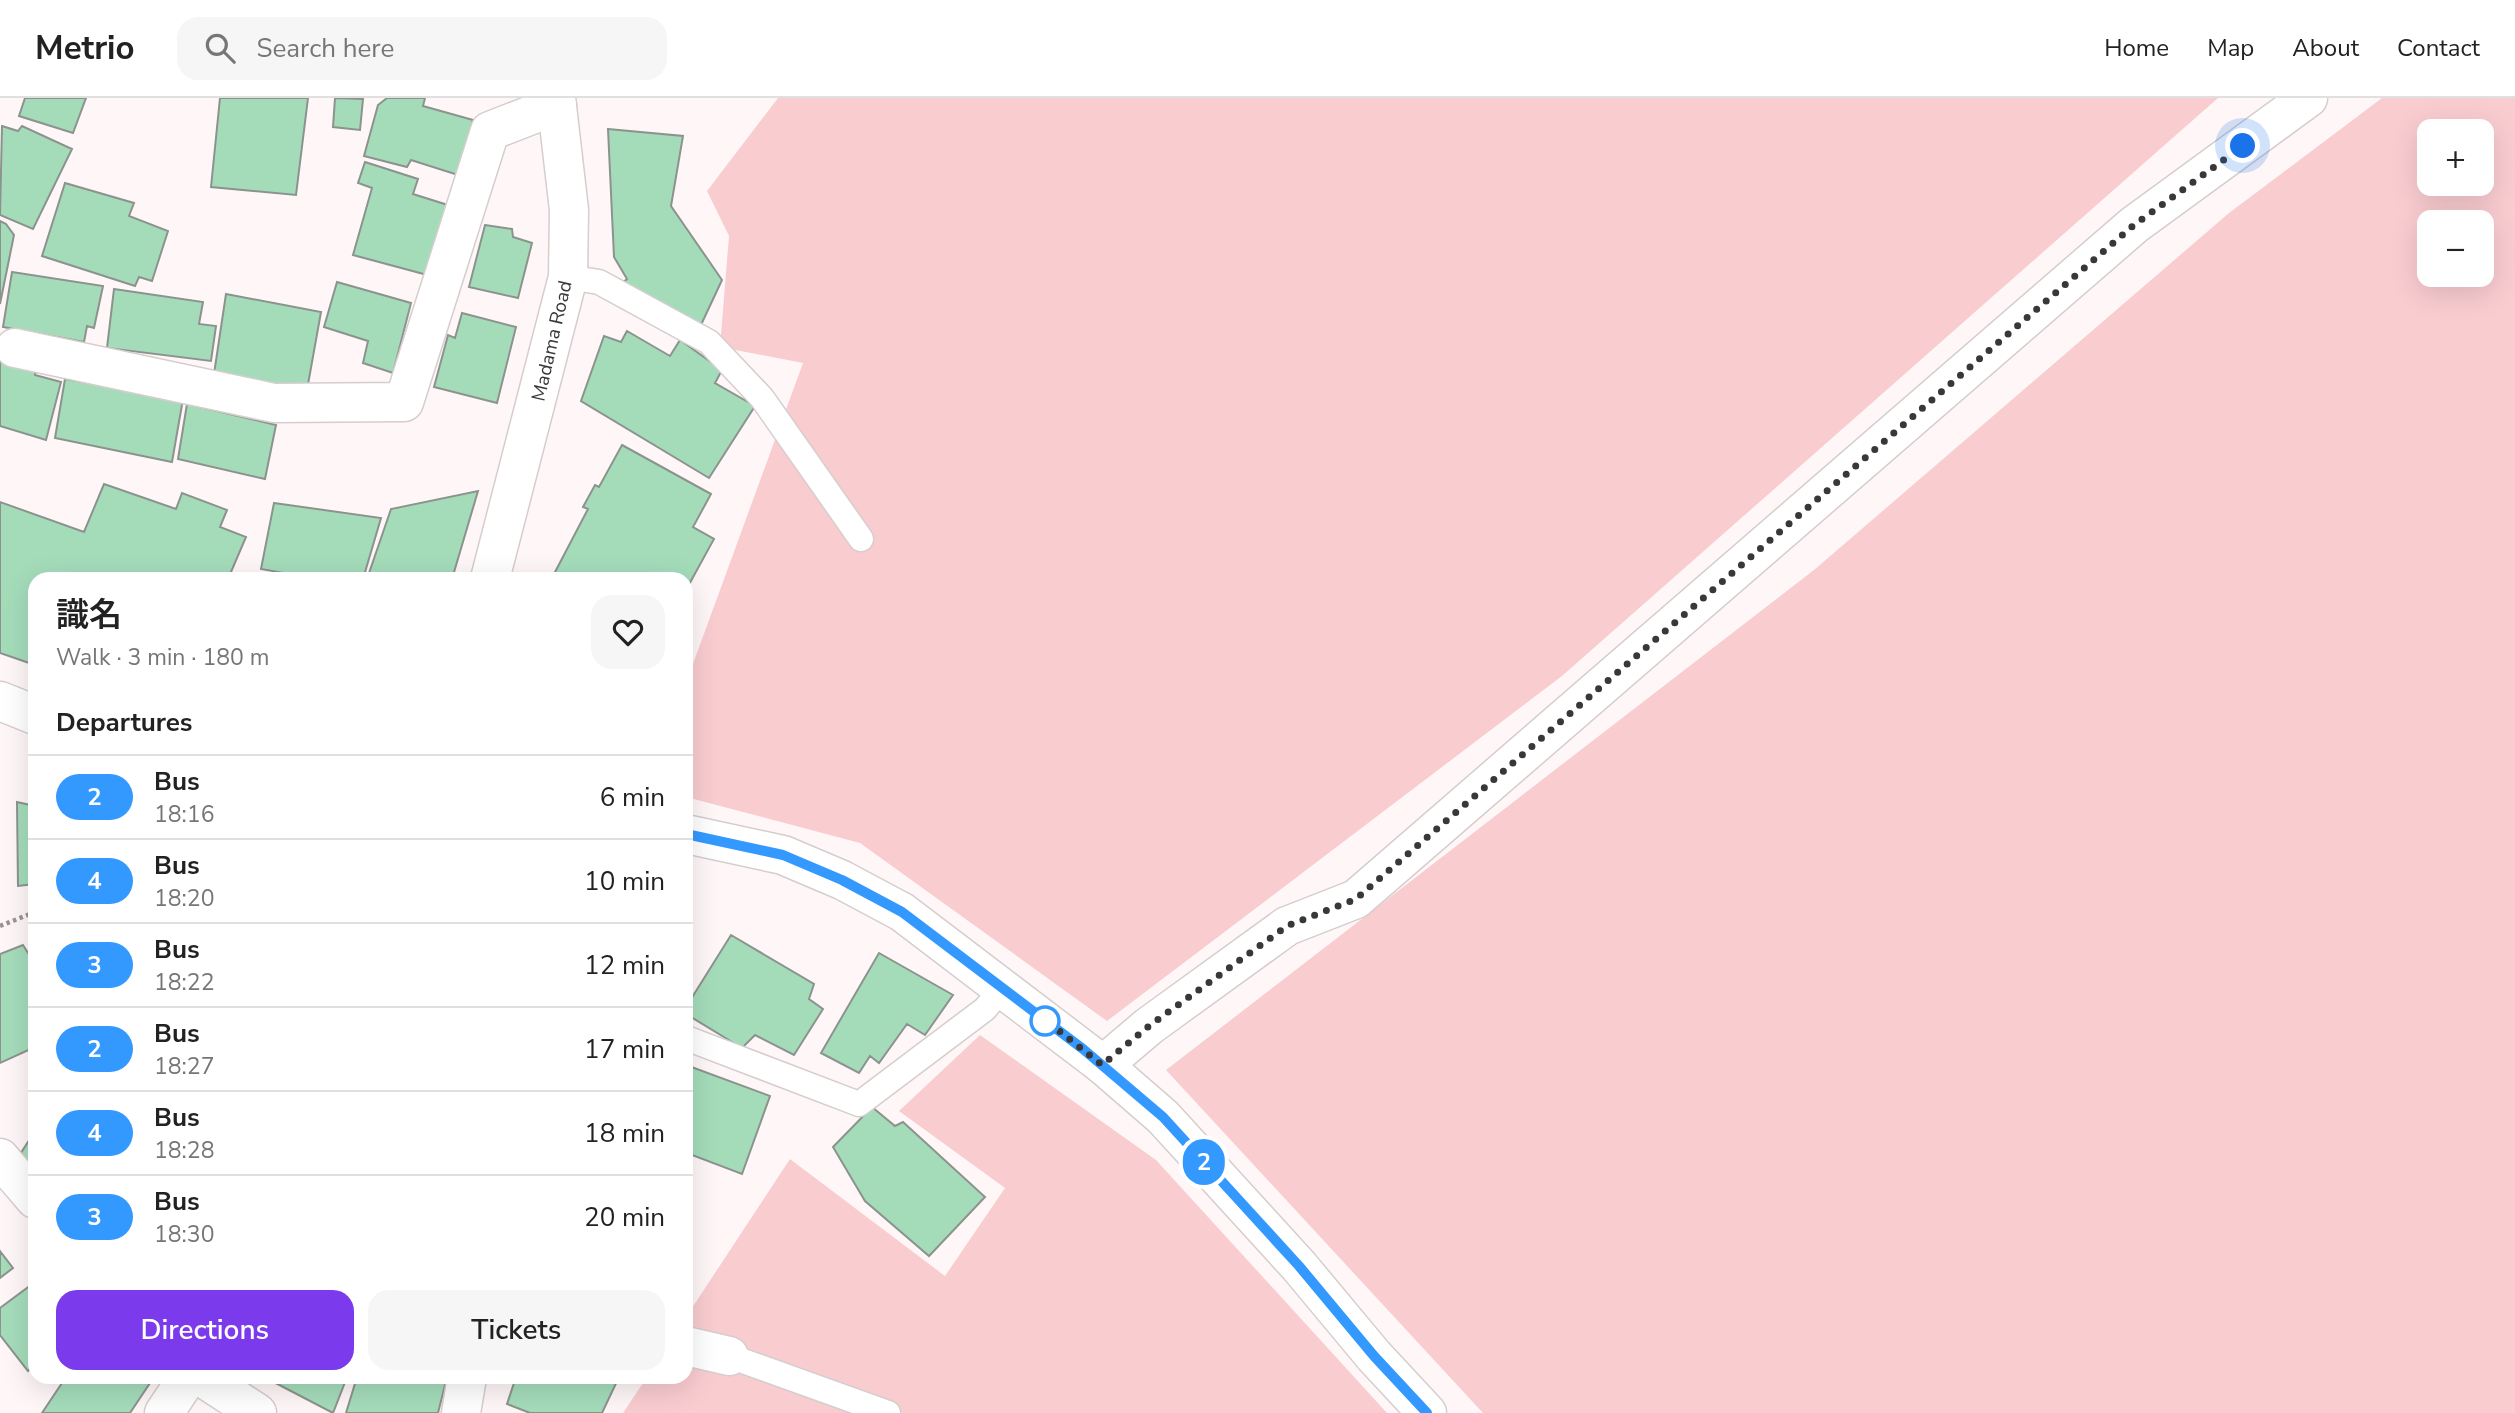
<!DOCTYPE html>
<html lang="en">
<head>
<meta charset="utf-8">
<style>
  body { margin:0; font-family:"Nunito Sans","Noto Sans JP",sans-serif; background:#f6f6f6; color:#222; height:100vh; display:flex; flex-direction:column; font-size:26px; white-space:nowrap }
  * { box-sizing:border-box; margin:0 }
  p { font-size:23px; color:#767676 }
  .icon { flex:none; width:38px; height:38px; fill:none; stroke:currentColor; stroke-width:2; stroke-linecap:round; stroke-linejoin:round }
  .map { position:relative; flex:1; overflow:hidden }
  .panel { position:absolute; left:28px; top:474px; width:665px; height:812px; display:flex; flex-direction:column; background:#fff; border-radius:21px; box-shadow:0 7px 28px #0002 }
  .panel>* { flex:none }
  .badge { padding:0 14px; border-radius:23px; font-size:24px; line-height:46px }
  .fabs { position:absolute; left:2417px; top:21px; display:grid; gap:14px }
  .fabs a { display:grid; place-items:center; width:77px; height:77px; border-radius:14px; background:#fff; box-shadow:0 7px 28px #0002; font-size:35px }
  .you { position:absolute; width:35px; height:35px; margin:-18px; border:5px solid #fff; border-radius:50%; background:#1a73e8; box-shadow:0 0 0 10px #1a73e833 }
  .map>.badge { position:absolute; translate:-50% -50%; box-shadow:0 0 0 4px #fff }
  h2 { padding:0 28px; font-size:26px; line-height:63px }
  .round { display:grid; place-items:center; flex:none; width:74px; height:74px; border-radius:21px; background:#f6f6f6 }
  .summary { display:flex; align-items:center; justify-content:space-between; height:119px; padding:0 28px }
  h1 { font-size:33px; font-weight:600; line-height:52px }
  .button { display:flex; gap:14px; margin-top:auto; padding:14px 28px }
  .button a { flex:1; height:80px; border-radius:21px; background:#7c3aed; color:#fff; font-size:28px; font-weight:600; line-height:80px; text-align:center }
  .button a+a { background:#f6f6f6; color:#222 }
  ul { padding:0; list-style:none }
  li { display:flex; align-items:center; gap:21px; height:84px; padding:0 28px; border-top:2px solid #e0e0e0 }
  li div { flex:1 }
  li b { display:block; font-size:26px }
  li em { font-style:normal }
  li .badge { min-width:77px; font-weight:700; text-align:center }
  header { display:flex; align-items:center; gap:42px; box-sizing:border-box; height:98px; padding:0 35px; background:#fff; border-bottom:2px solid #e0e0e0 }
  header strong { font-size:33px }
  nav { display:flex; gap:38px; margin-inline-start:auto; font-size:24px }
  .search { width:490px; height:63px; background:#f6f6f6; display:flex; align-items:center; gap:18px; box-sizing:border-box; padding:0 24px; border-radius:21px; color:#767676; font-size:26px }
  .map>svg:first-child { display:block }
  .green { fill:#f9ccd0; fill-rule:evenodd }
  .building { fill:#a4dcba; stroke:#8c938e; stroke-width:2 }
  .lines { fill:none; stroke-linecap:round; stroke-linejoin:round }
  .lane-casing { stroke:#d6cdcd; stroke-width:27 }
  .street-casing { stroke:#d6cdcd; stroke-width:41 }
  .secondary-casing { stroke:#d6cdcd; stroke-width:41 }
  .path { stroke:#9a9595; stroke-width:4.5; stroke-dasharray:3.5 3.5; stroke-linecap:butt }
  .lane { stroke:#fff; stroke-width:24 }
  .street { stroke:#fff; stroke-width:38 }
  .secondary { stroke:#fff; stroke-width:38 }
  .line-casing { stroke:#fff; stroke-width:16 }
  .line { stroke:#39f; stroke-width:10 }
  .walk { stroke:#3a3737; stroke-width:7; stroke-dasharray:0 12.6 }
  .stop-dot { fill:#fff; stroke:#39f; stroke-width:3.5 }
  .labels { text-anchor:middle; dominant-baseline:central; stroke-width:5; stroke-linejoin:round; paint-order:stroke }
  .street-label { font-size:19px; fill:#3a3737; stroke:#fff }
</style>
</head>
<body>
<header>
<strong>Metrio</strong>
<div class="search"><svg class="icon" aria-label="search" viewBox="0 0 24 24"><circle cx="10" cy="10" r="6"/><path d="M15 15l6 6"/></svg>Search here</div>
<nav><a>Home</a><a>Map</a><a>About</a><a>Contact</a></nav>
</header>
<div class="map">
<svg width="2515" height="1315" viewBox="0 0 2515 1315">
  <rect width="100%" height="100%" fill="#fff7f7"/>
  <path class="green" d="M 778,0 L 2218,0 L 1562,578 L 1107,923 L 860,745 L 686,699 L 686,585 L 803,265 L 720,249 L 729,138 L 707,93 Z
    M 2382,0 L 2515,0 L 2515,1315 L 1483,1315 L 1166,972 L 1814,472 L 2229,115 ZM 2429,33 L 2482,33 L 2482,86 L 2429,86 ZM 2429,124 L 2482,124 L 2482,177 L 2429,177 Z
    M 980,937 L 1156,1062 L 1387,1315 L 623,1315 L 647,1279 L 686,1279 L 686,1219 L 790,1061 L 945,1178 L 1005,1090 L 899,1013 Z"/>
  <path class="building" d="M 25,0 L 86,0 L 73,35 L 19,18 Z
    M 220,0 L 308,0 L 296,97 L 211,89 Z
    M 335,0 L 363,1 L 360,32 L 333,29 Z
    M 387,0 L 425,0 L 423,8 L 473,22 L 458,77 L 411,62 L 407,69 L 364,58 L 378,7 Z
    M 2,28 L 18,33 L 22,28 L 72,51 L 33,131 L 0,117 Z
    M 608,31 L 683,38 L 671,108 L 722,182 L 700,229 L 621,186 L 627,181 L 614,159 Z
    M 365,64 L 418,81 L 413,96 L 451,108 L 431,178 L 353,157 L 372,90 L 358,85 Z
    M 65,85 L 134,105 L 129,118 L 168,133 L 152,183 L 139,179 L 135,188 L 42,158 Z
    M 0,123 L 6,126 L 14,137 L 0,206 Z
    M 485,127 L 512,131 L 513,139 L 532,145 L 518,200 L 469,189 Z
    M 12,174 L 103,188 L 94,230 L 87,228 L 84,244 L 3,229 Z
    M 337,184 L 411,205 L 393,275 L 363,265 L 368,243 L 324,229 Z
    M 114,191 L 203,204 L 199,226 L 216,228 L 211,263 L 107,250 Z
    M 226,196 L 321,214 L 307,292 L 214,276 Z
    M 462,215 L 516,229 L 497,305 L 434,289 L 448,237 L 455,240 Z
    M 627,233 L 670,258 L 680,242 L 722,272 L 715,285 L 755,308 L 709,380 L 581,303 L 604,238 L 621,244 Z
    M 0,261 L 36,271 L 35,277 L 61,284 L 46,342 L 0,328 Z
    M 65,281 L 183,301 L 172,364 L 55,340 Z
    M 187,306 L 276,327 L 265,381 L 178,361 Z
    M 622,347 L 711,396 L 693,429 L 714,441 L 686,492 L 686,481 L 558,481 L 553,478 L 588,411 L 583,409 L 595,387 L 599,389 Z
    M 104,386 L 176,411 L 182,395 L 227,412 L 220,429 L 246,439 L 228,481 L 35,481 L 35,567 L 0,555 L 0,404 L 84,434 Z
    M 478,393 L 452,481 L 367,481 L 391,411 Z
    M 274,405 L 381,420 L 363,481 L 317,481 L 261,471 Z
    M 17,704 L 35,708 L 35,786 L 18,788 Z
    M 731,837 L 814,886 L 809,901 L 823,911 L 794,957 L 755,937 L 742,950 L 686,916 L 686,909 Z
    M 23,847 L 30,858 L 35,856 L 35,949 L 0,965 L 0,856 Z
    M 879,855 L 953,897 L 925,937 L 907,926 L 879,965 L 870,958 L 859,975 L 821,955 Z
    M 686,967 L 770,998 L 742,1076 L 687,1055 L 686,1059 Z
    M 872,1009 L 895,1028 L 903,1024 L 985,1099 L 929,1158 L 865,1103 L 833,1049 Z
    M 35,1033 L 35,1068 L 19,1058 Z
    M 0,1153 L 13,1170 L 0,1180 Z
    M 35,1184 L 35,1267 L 28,1273 L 0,1237 L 0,1210 Z
    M 66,1279 L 154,1279 L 130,1315 L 42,1315 Z
    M 264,1279 L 347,1279 L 333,1315 Z
    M 357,1279 L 447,1279 L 438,1315 L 346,1315 Z
    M 516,1279 L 619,1279 L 602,1315 L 530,1315 L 507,1306 Z"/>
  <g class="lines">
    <defs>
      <path id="lane" d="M 568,179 L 599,184 L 709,244 L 762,300 L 861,441
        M 686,940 L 859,1006 L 985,911 L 1003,889
        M 729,1258 L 888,1315"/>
      <path id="street" d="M 15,250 L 274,305 L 404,304 L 490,33 L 557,7
        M 1103,967 L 1149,928 L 1287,828 L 1356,801 L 2134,127 L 2308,0
        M 0,1060 L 35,1101
        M 686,1248 L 729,1258
        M 202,1279 L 257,1315
        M 461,1315 L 467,1279"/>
      <path id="secondary" d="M 490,481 L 568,179 L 569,112 L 556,0
        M 0,603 L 35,617
        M 686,736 L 783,757 L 842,782 L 902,814 L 1103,967 L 1163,1019 L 1299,1168 L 1374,1258 L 1427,1315
        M 164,1315 L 188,1279"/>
    </defs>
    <use href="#lane" class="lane-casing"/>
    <use href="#street" class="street-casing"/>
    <use href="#secondary" class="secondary-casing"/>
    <path class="path" d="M 0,828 L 35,814"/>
    <use href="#lane" class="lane"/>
    <use href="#street" class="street"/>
    <use href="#secondary" class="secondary"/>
  </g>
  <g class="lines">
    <defs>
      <path id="line" d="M 686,736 L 783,757 L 842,782 L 902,814 L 1083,951 L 1163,1019 L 1299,1168 L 1374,1258 L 1427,1315"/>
    </defs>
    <use href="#line" class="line-casing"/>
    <use href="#line" class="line"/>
    <path class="walk" d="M 1045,923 L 1043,920 L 1102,967 L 1149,928 L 1287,828 L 1356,801 L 2134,127 L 2243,48"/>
  </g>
  <circle class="stop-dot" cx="1045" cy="923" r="14"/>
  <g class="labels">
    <g class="street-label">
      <text transform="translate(552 243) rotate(-77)">Madama Road</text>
    </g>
  </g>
</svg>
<div class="fabs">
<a>+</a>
<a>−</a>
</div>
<div class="you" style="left:2243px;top:48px"></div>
<b class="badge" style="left:1204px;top:1064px;background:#39f;color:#fff">2</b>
<section class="panel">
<div class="summary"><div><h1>識名</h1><p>Walk · 3 min · 180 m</p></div><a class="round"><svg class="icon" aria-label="heart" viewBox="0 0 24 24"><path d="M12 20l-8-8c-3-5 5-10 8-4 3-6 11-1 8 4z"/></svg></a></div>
<h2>Departures</h2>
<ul>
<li><span class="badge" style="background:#39f;color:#fff">2</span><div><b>Bus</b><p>18:16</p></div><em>6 min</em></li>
<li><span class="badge" style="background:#39f;color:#fff">4</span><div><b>Bus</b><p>18:20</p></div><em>10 min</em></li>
<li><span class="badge" style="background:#39f;color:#fff">3</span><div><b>Bus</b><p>18:22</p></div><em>12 min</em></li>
<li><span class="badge" style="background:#39f;color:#fff">2</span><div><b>Bus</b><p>18:27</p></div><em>17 min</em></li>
<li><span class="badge" style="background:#39f;color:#fff">4</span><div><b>Bus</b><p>18:28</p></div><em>18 min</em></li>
<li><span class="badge" style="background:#39f;color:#fff">3</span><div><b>Bus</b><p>18:30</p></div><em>20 min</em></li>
</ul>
<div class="button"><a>Directions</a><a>Tickets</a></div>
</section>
</div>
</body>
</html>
